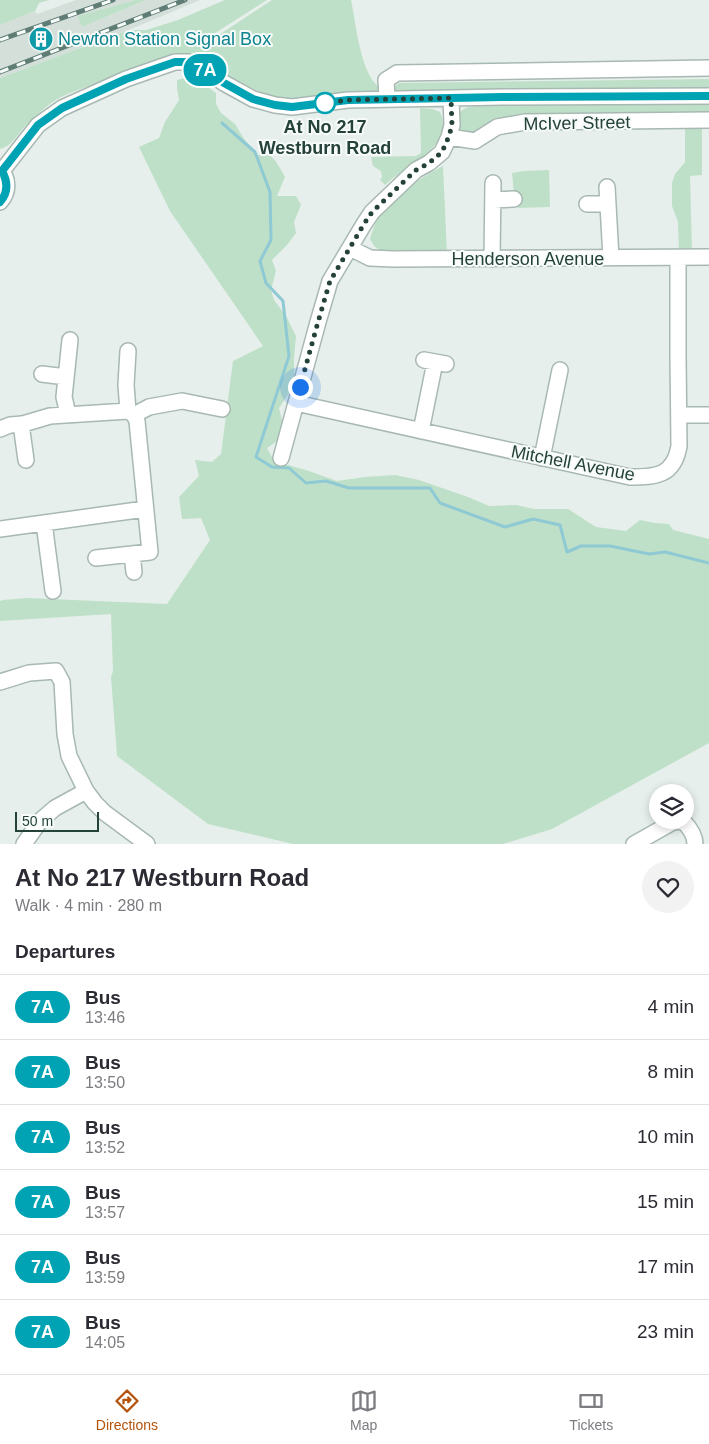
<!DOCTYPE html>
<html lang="en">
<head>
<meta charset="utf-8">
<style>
  body { margin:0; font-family:Arial,sans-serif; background:#f2f2f3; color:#2b2b33; height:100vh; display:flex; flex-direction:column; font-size:19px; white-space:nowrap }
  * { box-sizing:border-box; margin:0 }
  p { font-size:16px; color:#7c7c81 }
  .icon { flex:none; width:28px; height:28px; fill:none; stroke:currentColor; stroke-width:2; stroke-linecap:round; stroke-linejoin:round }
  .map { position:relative; height:844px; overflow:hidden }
  .details { display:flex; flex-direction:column; background:#fff; flex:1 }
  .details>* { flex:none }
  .badge { padding:0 10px; border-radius:16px; font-size:18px; line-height:32px }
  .buttons { position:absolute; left:649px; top:784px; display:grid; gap:10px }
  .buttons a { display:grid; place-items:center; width:45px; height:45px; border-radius:50%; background:#fff; box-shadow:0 2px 8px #0003; font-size:25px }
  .scale { position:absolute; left:15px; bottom:12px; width:84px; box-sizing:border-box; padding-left:5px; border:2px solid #24423a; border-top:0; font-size:14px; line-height:18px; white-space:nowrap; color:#24423a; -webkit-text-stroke:4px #f7fbf9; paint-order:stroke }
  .you { position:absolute; width:25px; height:25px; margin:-12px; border:4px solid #fff; border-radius:50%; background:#1a73e8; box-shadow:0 0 0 8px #1a73e833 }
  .map>.badge { position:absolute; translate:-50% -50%; box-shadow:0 0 0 2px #fff }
  h2 { padding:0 15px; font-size:19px; line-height:45px }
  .round { display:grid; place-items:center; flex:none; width:52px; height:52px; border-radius:26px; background:#f2f2f3 }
  .overview { display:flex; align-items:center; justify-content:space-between; height:85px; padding:0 15px }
  h1 { font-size:24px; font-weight:600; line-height:38px }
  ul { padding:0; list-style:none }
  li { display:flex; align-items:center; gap:15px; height:65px; padding:0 15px; border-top:1px solid #e1e1e2 }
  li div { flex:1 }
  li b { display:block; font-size:19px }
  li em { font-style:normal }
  li .badge { min-width:55px; font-weight:700; text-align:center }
  .tabs { display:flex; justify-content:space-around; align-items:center; height:70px; border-top:1px solid #e1e1e2; background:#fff; font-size:14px; color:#7c7c81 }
  .tabs a { display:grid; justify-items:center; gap:2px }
  .tabs .selected { color:#b45309 }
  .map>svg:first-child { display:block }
  .built { fill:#d4dfda }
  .green { fill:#bfe0c8 }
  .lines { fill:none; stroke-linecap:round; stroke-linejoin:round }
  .stream { stroke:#8ec9d4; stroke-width:3 }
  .minor-casing { stroke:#a8b8b2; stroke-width:18 }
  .minor { stroke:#fff; stroke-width:15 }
  .rail-casing { stroke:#5f7d75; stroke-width:5 }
  .rail { stroke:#f7fbf9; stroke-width:3; stroke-dasharray:9; stroke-linecap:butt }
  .line-casing { stroke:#fff; stroke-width:11 }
  .line { stroke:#00a3b4; stroke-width:8 }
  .walk { stroke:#24423a; stroke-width:5; stroke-dasharray:0 9 }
  .stop-dot { fill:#fff; stroke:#00a3b4; stroke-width:2.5 }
  .labels { text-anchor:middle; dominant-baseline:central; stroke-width:4; stroke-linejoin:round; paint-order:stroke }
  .culture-label { font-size:18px; fill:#0d838f; stroke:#f7fbf9; text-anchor:start }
  .street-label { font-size:18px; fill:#24423a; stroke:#f7fbf9 }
  .stop-label { font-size:18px; font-weight:bold; fill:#24423a; stroke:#f7fbf9 }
</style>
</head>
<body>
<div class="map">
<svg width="709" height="844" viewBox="0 0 709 844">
  <rect width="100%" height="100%" fill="#e6efeb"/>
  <path class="built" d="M 76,0 L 135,0 L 79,16 L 82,27 L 146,0 L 200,0 L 129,30 L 0,78 L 0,25 L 35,11 L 37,14 Z"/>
  <path class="green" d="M 0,0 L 49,0 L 39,3 L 35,11 L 0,25 Z
    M 135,0 L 146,0 L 82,27 L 78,16 Z
    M 225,0 L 267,0 L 201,42 L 202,46 L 272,0 L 351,0 C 356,23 360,73 379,87 L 378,91 L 370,95 L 287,100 L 270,96 L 239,83 L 215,68 L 199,52 L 196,55 C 163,60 132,71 100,82 C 83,88 66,93 51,103 C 42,110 33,119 25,126 C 17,135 12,146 0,149 L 0,78 L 129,30 L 146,30 L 178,20 Z
    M 188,77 L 201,82 L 216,93 L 216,104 L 221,113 L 235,124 L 244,139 L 258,155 L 270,155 L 277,163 L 285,177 L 277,196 L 296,196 L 301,205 L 294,222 L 296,233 L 287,245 L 272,260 L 276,271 L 271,290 L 274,300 L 286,316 L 296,336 L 294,358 L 294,378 L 289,393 L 279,408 L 283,424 L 279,440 L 267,448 L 274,461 L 309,471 L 337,481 L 365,477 L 395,475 L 419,480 L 468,497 L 489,506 L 516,505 L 534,509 L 568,509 L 596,527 L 626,531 L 640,520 L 655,523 L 669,524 L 673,530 L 709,539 L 709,743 L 552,829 L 503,844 L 293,844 L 208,824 L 117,756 L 111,677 L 113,671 L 111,614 L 0,621 L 0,601 L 3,600 L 27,598 L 167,604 L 210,540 L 201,518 L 182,519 L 179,497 L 199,476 L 195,460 L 212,462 L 221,454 L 233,361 L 263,346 L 170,211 L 139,147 L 159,138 L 165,122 L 179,100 L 177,88 L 177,80 Z
    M 709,79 L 709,90 L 396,95 L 394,87 L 399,83 Z
    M 709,104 L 709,114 L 480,131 C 465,137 460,134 455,118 C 464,105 471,107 485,106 Z
    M 420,108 L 432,109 L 440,112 C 456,147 405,165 385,185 L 380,180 L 382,177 L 381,171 L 373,166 L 371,157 L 416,156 L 421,153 Z
    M 702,127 L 702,175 L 690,176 L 692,251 L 679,252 L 678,222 L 672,206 L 672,183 L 675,174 L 685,162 L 685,129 Z
    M 443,166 L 447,254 L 385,254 L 374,246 L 370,239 C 372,232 375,224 378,217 C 391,195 421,178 443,166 Z
    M 549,170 L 550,207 L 518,208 L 517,193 L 514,193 L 512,173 L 524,171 Z"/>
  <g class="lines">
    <path class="stream" d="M 222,123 L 255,152 L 270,192 L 271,240 L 260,261 L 266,283 L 283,301 L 289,356 L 256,457 L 272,467 L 289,468 L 306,483 L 326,481 L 349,488 L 430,488 L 440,503 L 505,527 L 533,519 L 560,525 L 567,552 L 581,546 L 610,546 L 649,554 L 665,552 L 709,563"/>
    <defs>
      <path id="minor" d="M 387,99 L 386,80 L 397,73 L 709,68
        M 449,137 L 475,141 L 497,127 L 525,122 L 709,120
        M 0,169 C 9,179 9,192 0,202
        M 2,171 L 38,125 L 62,108 L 126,79 L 175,62 L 188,62 L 199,66 L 224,83 L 253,99 L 275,105 L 292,107 L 348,100 L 502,97 L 709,96
        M 607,187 L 611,258
        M 493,200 L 514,199
        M 587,204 L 608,204
        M 350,248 L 370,258 L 393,259 L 709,257
        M 492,259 L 493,183
        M 424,360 L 446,364
        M 42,374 L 66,377
        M 296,403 L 630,477 C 656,477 674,476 679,446 L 678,357 L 678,258
        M 128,411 L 126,385 L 128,351
        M 68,414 L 64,397 L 70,340
        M 134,415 L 149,407 L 182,401 L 222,409
        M 679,415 L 709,415
        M 21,424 L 26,460
        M 0,429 L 10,425 L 23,424 L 50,416 L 128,411 L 134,415 L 137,421 L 150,552 L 96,558
        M 421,431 L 435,362
        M 281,458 L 318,322 L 330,281 L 364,224 L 372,212 L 416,170 L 429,163 L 442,152 L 449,137 L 452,125 L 451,98
        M 542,458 L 560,370
        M 44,523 L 53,591
        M 0,529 L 145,509
        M 132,554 L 134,572
        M 0,682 L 29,673 L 56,671 L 62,682 L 65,734 L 69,756 L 86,791 L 95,803 L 105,813 L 147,844
        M 24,844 L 40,821 L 55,808 L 86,791
        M 634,844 L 673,822 L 683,821 C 690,828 695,835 695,844"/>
    </defs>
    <use href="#minor" class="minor-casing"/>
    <use href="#minor" class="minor"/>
    <defs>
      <path id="rail" d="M 0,40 L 113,0
        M 0,72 L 185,0"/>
    </defs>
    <use href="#rail" class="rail-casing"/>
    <use href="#rail" class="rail"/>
  </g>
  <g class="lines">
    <defs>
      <path id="line" d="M 0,202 C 8,193 8,182 2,171 L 38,125 L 62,108 L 126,79 L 175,62 L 188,62 L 199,66 L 224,83 L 253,99 L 275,105 L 292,107 L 348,100 L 502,97 L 709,96"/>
    </defs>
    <use href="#line" class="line-casing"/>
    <use href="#line" class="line"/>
    <path class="walk" d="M 300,387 L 318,322 L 330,281 L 364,224 L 372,212 L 416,170 L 429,163 L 442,152 L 449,136 L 452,125 L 451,98 L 348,100 L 323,103 L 325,103"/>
  </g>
  <defs>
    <symbol id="building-disc" viewBox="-11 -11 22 22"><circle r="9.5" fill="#0f9aa8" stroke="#f7fbf9"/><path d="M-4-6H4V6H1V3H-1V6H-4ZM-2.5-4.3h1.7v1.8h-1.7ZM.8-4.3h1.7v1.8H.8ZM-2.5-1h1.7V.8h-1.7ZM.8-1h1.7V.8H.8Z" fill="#fff"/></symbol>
  </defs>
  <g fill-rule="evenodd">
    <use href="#building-disc" x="27" y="25" width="28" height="28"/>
  </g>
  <circle class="stop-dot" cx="325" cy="103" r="10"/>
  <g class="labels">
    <g class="culture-label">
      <text x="58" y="39">Newton Station Signal Box</text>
    </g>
    <g class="street-label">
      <text transform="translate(577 123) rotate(-1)">McIver Street</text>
      <text x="528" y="259">Henderson Avenue</text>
      <text transform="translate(573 463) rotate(11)">Mitchell Avenue</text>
    </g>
    <g class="stop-label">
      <text x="325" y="127">At No 217<tspan x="325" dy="21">Westburn Road</tspan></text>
    </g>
  </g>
</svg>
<div class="buttons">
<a><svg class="icon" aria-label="layers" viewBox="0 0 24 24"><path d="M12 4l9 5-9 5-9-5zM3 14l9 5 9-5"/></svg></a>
</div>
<div class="scale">50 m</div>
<div class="you" style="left:300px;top:387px"></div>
<b class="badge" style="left:205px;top:70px;background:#00a3b4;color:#fff">7A</b>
</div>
<section class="details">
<div class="overview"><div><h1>At No 217 Westburn Road</h1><p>Walk · 4 min · 280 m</p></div><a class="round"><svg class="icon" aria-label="heart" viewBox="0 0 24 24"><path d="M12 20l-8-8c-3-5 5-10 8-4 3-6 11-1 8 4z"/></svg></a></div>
<h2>Departures</h2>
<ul>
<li><span class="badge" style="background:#00a3b4;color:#fff">7A</span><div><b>Bus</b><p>13:46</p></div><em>4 min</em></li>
<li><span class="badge" style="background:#00a3b4;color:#fff">7A</span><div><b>Bus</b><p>13:50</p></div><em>8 min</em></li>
<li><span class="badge" style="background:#00a3b4;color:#fff">7A</span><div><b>Bus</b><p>13:52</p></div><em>10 min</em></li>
<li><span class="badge" style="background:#00a3b4;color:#fff">7A</span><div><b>Bus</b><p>13:57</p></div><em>15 min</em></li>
<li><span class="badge" style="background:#00a3b4;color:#fff">7A</span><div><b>Bus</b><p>13:59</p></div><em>17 min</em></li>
<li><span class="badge" style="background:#00a3b4;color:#fff">7A</span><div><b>Bus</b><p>14:05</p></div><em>23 min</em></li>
</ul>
</section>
<nav class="tabs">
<a class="selected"><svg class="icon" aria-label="directions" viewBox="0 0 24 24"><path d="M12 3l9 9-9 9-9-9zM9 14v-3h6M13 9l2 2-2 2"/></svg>Directions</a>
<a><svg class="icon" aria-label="map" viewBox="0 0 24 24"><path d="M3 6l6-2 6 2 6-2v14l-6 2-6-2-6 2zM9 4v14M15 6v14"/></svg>Map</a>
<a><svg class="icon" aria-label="tickets" viewBox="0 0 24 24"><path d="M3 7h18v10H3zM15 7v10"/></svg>Tickets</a>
</nav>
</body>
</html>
